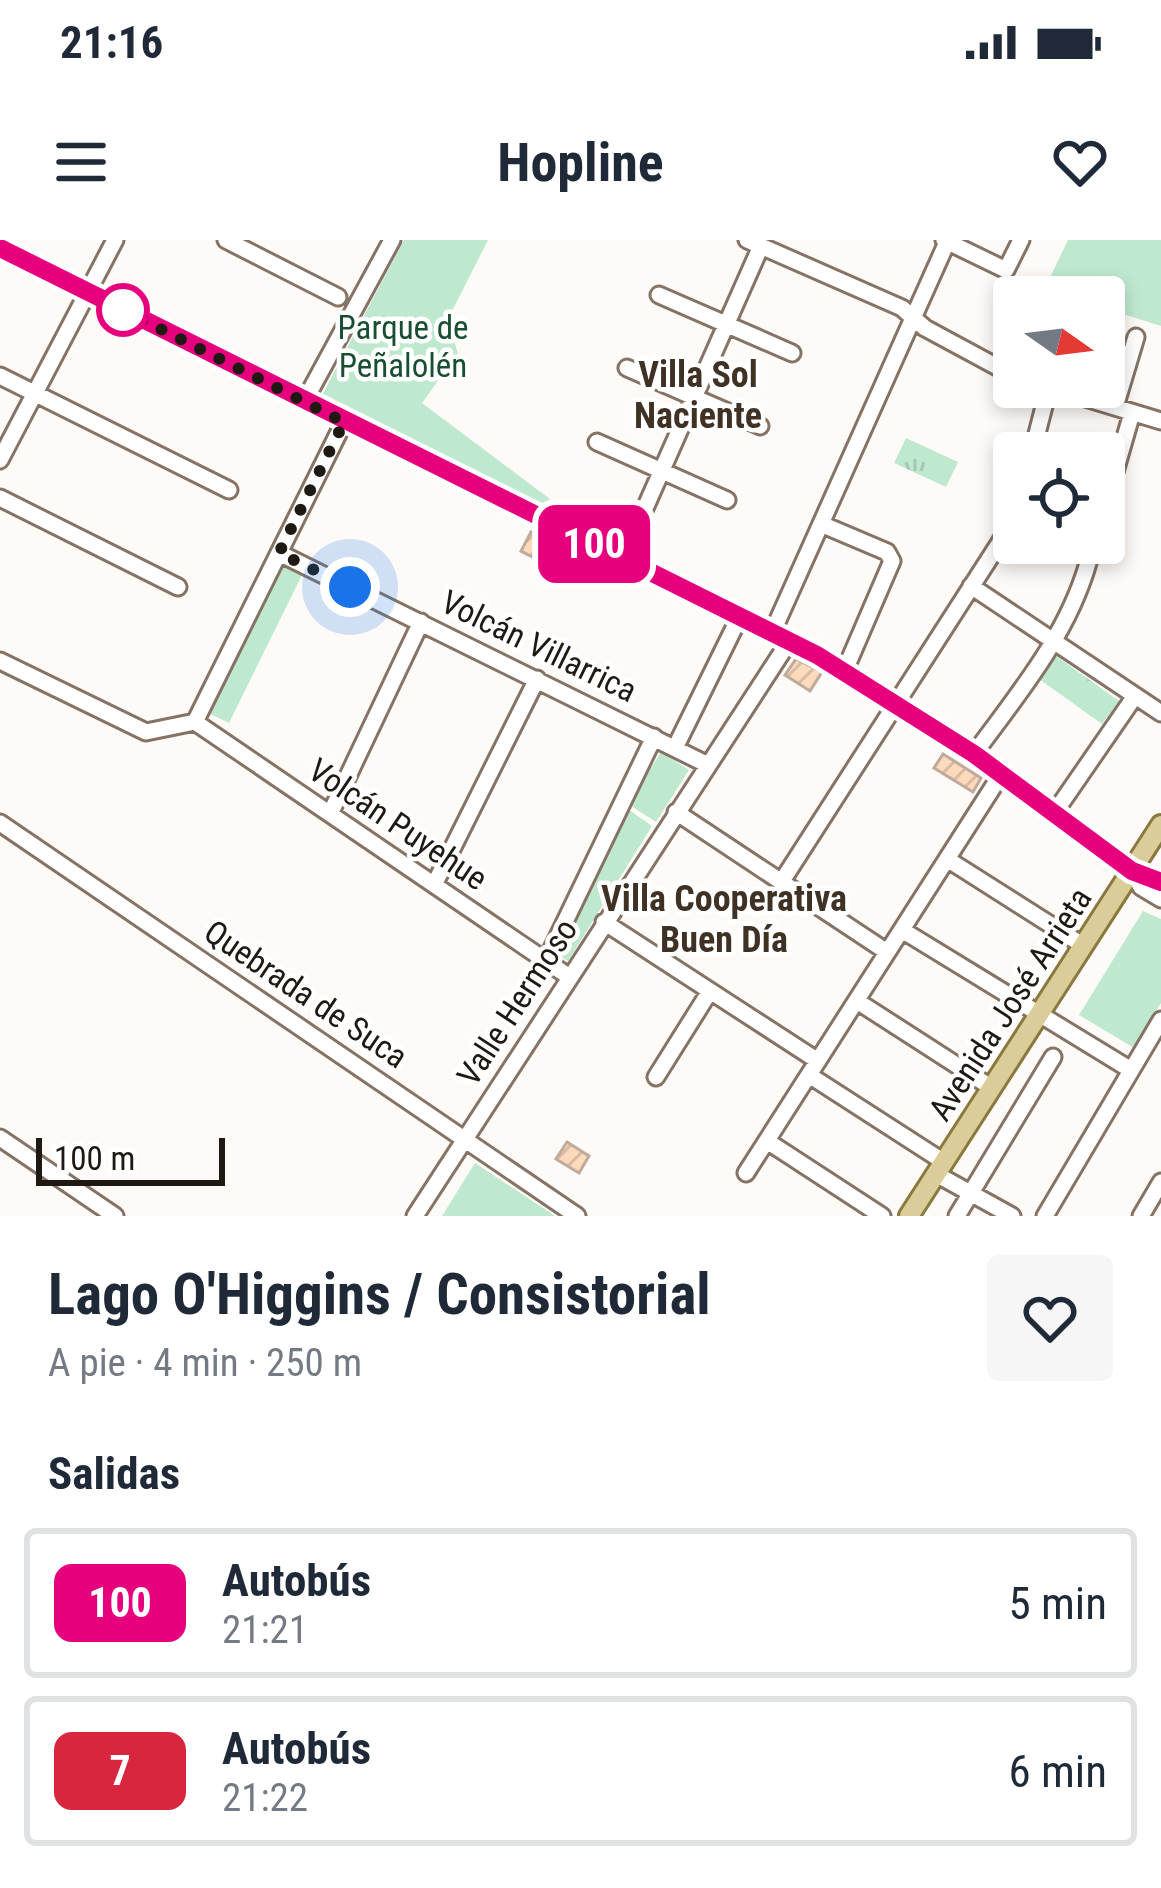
<!DOCTYPE html>
<html lang="es">
<head>
<meta charset="utf-8">
<style>
  body { margin:0; font-family:"Roboto Condensed",sans-serif; background:#f6f6f7; color:#1f2937; height:100vh; display:flex; flex-direction:column; font-size:45px; white-space:nowrap }
  * { box-sizing:border-box; margin:0 }
  p { font-size:39px; color:#747a83 }
  .icon { flex:none; width:66px; height:66px; fill:none; stroke:currentColor; stroke-width:2; stroke-linecap:round; stroke-linejoin:round }
  .map { position:relative; height:976px; overflow:hidden }
  .sheet { display:flex; flex-direction:column; background:#fff; flex:1 }
  .sheet>* { flex:none }
  .badge { padding:0 24px; border-radius:18px; font-size:42px; line-height:78px }
  .needle { width:78px; rotate:104deg }
  .fabs { position:absolute; left:993px; top:36px; display:grid; gap:24px }
  .fabs a { display:grid; place-items:center; width:132px; height:132px; border-radius:12px; background:#fff; box-shadow:0 6px 18px #0003; font-size:60px }
  .scale { position:absolute; left:36px; bottom:30px; width:189px; box-sizing:border-box; padding-left:12px; border:6px solid #1f1913; border-top:0; font-size:33px; line-height:42px; white-space:nowrap; color:#1f1913; -webkit-text-stroke:9px #fff; paint-order:stroke }
  .you { position:absolute; width:60px; height:60px; margin:-30px; border:9px solid #fff; border-radius:50%; background:#1a73e8; box-shadow:0 0 0 18px #1a73e833 }
  .map>.badge { position:absolute; translate:-50% -50%; box-shadow:0 0 0 6px #fff }
  h2 { padding:0 48px; font-size:45px; line-height:108px }
  .round { display:grid; place-items:center; flex:none; width:126px; height:126px; border-radius:12px; background:#f6f6f7 }
  .headline { display:flex; align-items:center; justify-content:space-between; height:204px; padding:0 48px }
  h1 { font-size:57px; font-weight:700; line-height:90px }
  ul { padding:0; list-style:none }
  li { display:flex; align-items:center; gap:36px; height:150px; margin:0 24px 18px; padding:0 24px; border:6px solid #e0e1e3; border-radius:12px }
  li div { flex:1 }
  li b { display:block; font-size:45px }
  li em { font-style:normal }
  li .badge { min-width:132px; font-weight:700; text-align:center }
  .status { display:flex; justify-content:space-between; align-items:center; height:84px; padding:0 60px; background:#fff; direction:ltr }
  .status svg { height:33px; fill:currentColor }
  header { display:flex; justify-content:space-between; align-items:center; height:156px; padding:0 48px; background:#fff; font-size:54px; font-weight:700 }
  .map>svg:first-child { display:block }
  .grass { fill:url(#grass-tufts) }
  .green { fill:#bfe9cf }
  .building { fill:url(#building-hatch); stroke:#beab9c; stroke-width:3 }
  .lines { fill:none; stroke-linecap:round; stroke-linejoin:round }
  .minor-casing { stroke:#857365; stroke-width:21 }
  .major-casing { stroke:#89793f; stroke-width:24 }
  .minor { stroke:#fff; stroke-width:15 }
  .major { stroke:#dacd9a; stroke-width:18 }
  .line-casing { stroke:#fff; stroke-width:27 }
  .line { stroke:#e6007e; stroke-width:18 }
  .walk { stroke:#1f1913; stroke-width:12; stroke-dasharray:0 21.6 }
  .stop-dot { fill:#fff; stroke:#e6007e; stroke-width:6 }
  .labels { text-anchor:middle; dominant-baseline:central; stroke-width:9; stroke-linejoin:round; paint-order:stroke }
  .park-label { font-size:33px; fill:#184e32; stroke:#fff }
  .street-label { font-size:33px; fill:#1f1913; stroke:#fff }
  .neighbourhood-label { font-size:36px; font-weight:bold; fill:#403125; stroke:#fff }
</style>
</head>
<body>
<div class="status"><b>21:16</b><svg viewBox="0 0 49 12"><path d="M0 12V9h3v3zM5 12V6h3v6zM10 12V3h3v9zM15 12V0h3v12zM26 1h20v11H26zM47 4h2v5h-2z"/></svg></div>
<header><svg class="icon" aria-label="menu" viewBox="0 0 24 24"><path d="M4 6h16M4 12h16M4 18h16"/></svg>Hopline<svg class="icon" aria-label="heart" viewBox="0 0 24 24"><path d="M12 20l-8-8c-3-5 5-10 8-4 3-6 11-1 8 4z"/></svg></header>
<div class="map">
<svg width="1161" height="976" viewBox="0 0 1161 976">
  <defs>
    <pattern id="grass-tufts" width="24" height="20" patternUnits="userSpaceOnUse" patternTransform="scale(3)"><rect width="24" height="20" fill="#bfe9cf"/><path d="M3 7l-1-3M5 7V3M7 7l1-3M15 17l-1-3M17 17v-4M19 17l1-3" fill="none" stroke="#a4c7b1"/></pattern>
    <pattern id="building-hatch" width="6" height="6" patternUnits="userSpaceOnUse" patternTransform="scale(3)"><rect width="6" height="6" fill="#fedabd"/><path d="M-1 1l2-2M0 6l6-6M5 7l2-2" fill="none" stroke="#d9baa2"/></pattern>
  </defs>
  <rect width="100%" height="100%" fill="#fefaf7"/>
  <path class="grass" d="M 906,198 L 958,222 L 946,247 L 894,223 Z
    M 1056,416 L 1119,461 L 1102,484 L 1039,439 Z"/>
  <path class="green" d="M 404,0 L 488,0 L 447,81 L 458,113 L 422,163 L 550,259 L 547,266 L 319,161 Z
    M 1068,0 L 1161,0 L 1161,86 L 1104,68 L 1104,57 L 1067,57 L 1044,50 Z
    M 280,322 L 303,333 L 229,483 L 206,472 Z
    M 661,512 L 689,530 L 656,582 L 628,564 Z
    M 625,567 L 652,586 L 568,721 L 556,714 Z
    M 1143,671 L 1161,679 L 1161,763 L 1134,808 L 1079,775 Z
    M 475,923 L 555,976 L 442,976 Z"/>
  <path class="building" d="M 531,292 L 554,303 L 544,323 L 521,311 Z
    M 796,419 L 822,432 L 810,451 L 785,435 Z
    M 943,514 L 981,538 L 973,552 L 934,528 Z
    M 567,902 L 589,916 L 579,933 L 556,919 Z"/>
  <g class="lines">
    <defs>
      <path id="minor" d="M 226,0 L 338,57
        M 747,0 L 902,68 L 925,88 L 1014,136
        M 944,0 L 1006,30 L 1021,0
        M 0,8 L 845,430 L 1002,533 L 1132,631 L 1161,642
        M 659,55 L 792,113
        M 627,128 L 760,186
        M 0,136 L 229,250
        M 1049,147 L 1161,181
        M 304,162 L 392,0
        M 1115,167 L 1136,97
        M 597,202 L 727,260
        M 1032,213 L 1049,147
        M 0,220 L 115,0
        M 0,258 L 178,347
        M 1104,270 L 1132,173
        M 821,284 L 887,312 L 892,321 L 845,430
        M 279,313 L 706,524
        M 623,318 L 761,6
        M 971,346 L 1161,473
        M 773,391 L 948,0
        M 0,421 L 146,492 L 195,482
        M 195,482 L 568,736
        M 195,482 L 344,182
        M 675,508 L 740,376
        M 974,514 C 1018,454 1067,396 1088,323
        M 676,572 L 887,712
        M 1055,572 L 1135,456
        M 330,574 L 421,382
        M 0,583 L 577,976
        M 947,619 L 1084,706
        M 1132,631 L 1141,647 L 1161,659
        M 782,641 L 1002,299
        M 434,645 L 537,439
        M 604,682 L 818,821
        M 902,690 L 1131,830
        M 546,721 L 654,497
        M 857,761 L 992,848
        M 809,835 L 944,922
        M 656,837 L 710,751
        M 0,898 L 115,976
        M 767,901 L 882,976
        M 746,933 L 1002,533
        M 936,934 L 1012,976
        M 415,976 L 790,400
        M 957,976 L 1053,817
        M 1045,976 L 1161,780
        M 1141,976 L 1161,942"/>
      <path id="major" d="M 909,976 L 1161,585"/>
    </defs>
    <use href="#minor" class="minor-casing"/>
    <use href="#major" class="major-casing"/>
    <use href="#minor" class="minor"/>
    <use href="#major" class="major"/>
  </g>
  <g class="lines">
    <defs>
      <path id="line" d="M 0,8 L 817,415 L 974,514 L 1132,631 L 1161,642"/>
    </defs>
    <use href="#line" class="line-casing"/>
    <use href="#line" class="line"/>
    <path class="walk" d="M 123,70 L 344,182 L 279,313 L 350,347"/>
  </g>
  <circle class="stop-dot" cx="123" cy="70" r="24"/>
  <g class="labels">
    <g class="park-label">
      <text x="403" y="87">Parque de<tspan x="403" dy="38">Peñalolén</tspan></text>
    </g>
    <g class="street-label">
      <text transform="translate(539 406) rotate(26)">Volcán Villarrica</text>
      <text transform="translate(398 584) rotate(34)">Volcán Puyehue</text>
      <text transform="translate(306 754) rotate(34)">Quebrada de Suca</text>
      <text transform="translate(517 762) rotate(-57)">Valle Hermoso</text>
      <text transform="translate(1010 764) rotate(-57)">Avenida José Arrieta</text>
    </g>
    <g class="neighbourhood-label">
      <text x="698" y="135">Villa Sol<tspan x="698" dy="41">Naciente</tspan></text>
      <text x="724" y="659">Villa Cooperativa<tspan x="724" dy="41">Buen Día</tspan></text>
    </g>
  </g>
</svg>
<div class="fabs">
<a><svg class="needle" viewBox="-14 -14 28 28"><path d="M0-13l5 13h-10z" fill="#e53935"/><path d="M0 13l5-13h-10z" fill="#747a83"/></svg></a>
<a><svg class="icon" aria-label="locate" viewBox="0 0 24 24"><circle cx="12" cy="12" r="6"/><path d="M12 2v4M12 18v4M2 12h4M18 12h4"/></svg></a>
</div>
<div class="scale">100 m</div>
<div class="you" style="left:350px;top:347px"></div>
<b class="badge" style="left:594px;top:304px;background:#e6007e;color:#fff">100</b>
</div>
<section class="sheet">
<div class="headline"><div><h1>Lago O'Higgins / Consistorial</h1><p>A pie · 4 min · 250 m</p></div><a class="round"><svg class="icon" aria-label="heart" viewBox="0 0 24 24"><path d="M12 20l-8-8c-3-5 5-10 8-4 3-6 11-1 8 4z"/></svg></a></div>
<h2>Salidas</h2>
<ul>
<li><span class="badge" style="background:#e6007e;color:#fff">100</span><div><b>Autobús</b><p>21:21</p></div><em>5 min</em></li>
<li><span class="badge" style="background:#d7263d;color:#fff">7</span><div><b>Autobús</b><p>21:22</p></div><em>6 min</em></li>
</ul>
</section>
</body>
</html>
